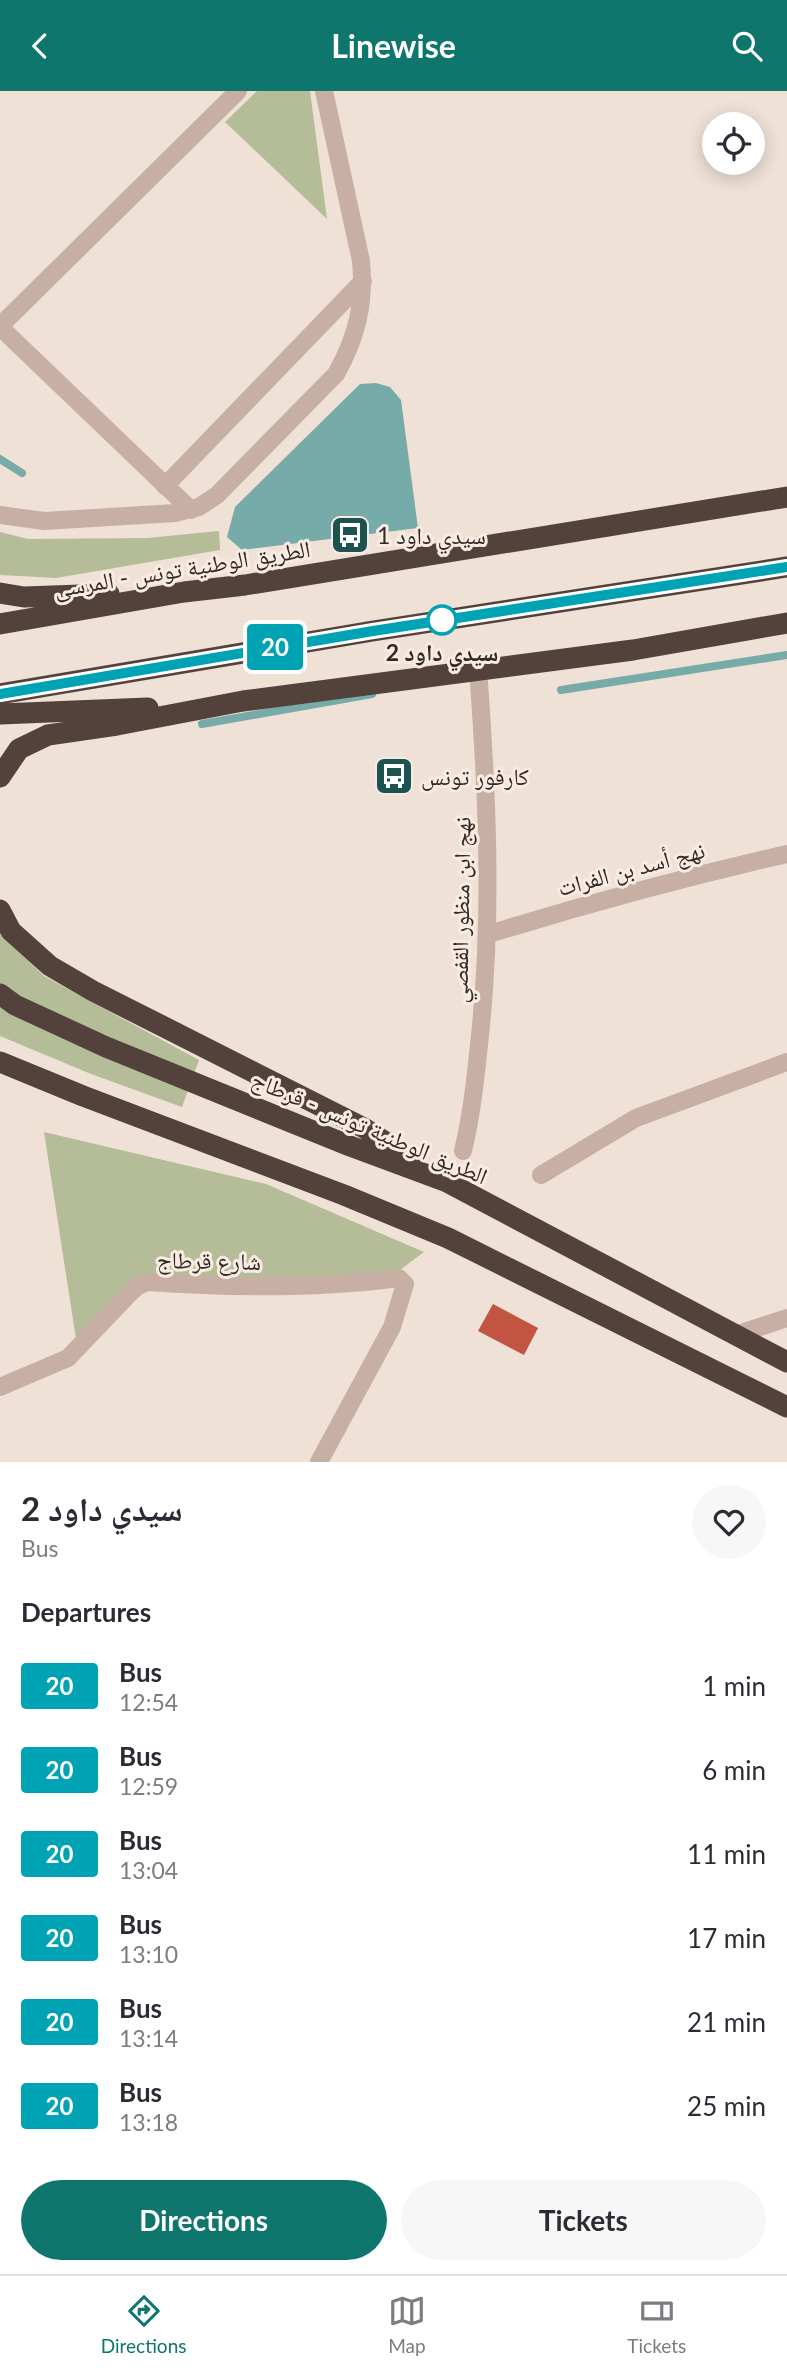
<!DOCTYPE html>
<html lang="en">
<head>
<meta charset="utf-8">
<style>
  body { margin:0; font-family:Lato,"Noto Naskh Arabic",sans-serif; background:#f7f7f7; color:#2b2b33; height:100vh; display:flex; flex-direction:column; font-size:26px; white-space:nowrap }
  * { box-sizing:border-box; margin:0 }
  p { font-size:23px; color:#7c7c81 }
  .icon { flex:none; width:38px; height:38px; fill:none; stroke:currentColor; stroke-width:2; stroke-linecap:round; stroke-linejoin:round }
  .map { position:relative; height:1371px; overflow:hidden }
  .drawer { display:flex; flex-direction:column; background:#fff; flex:1 }
  .drawer>* { flex:none }
  .badge { padding:0 14px; border-radius:5px; font-size:24px; line-height:46px }
  .buttons { position:absolute; left:702px; top:21px; display:grid; gap:14px }
  .buttons a { display:grid; place-items:center; width:63px; height:63px; border-radius:50%; background:#fff; box-shadow:0 4px 18px #0003; font-size:35px }
  .map>.badge { position:absolute; translate:-50% -50%; box-shadow:0 0 0 4px #fff }
  h2 { padding:0 21px; font-size:26px; line-height:63px }
  .round { display:grid; place-items:center; flex:none; width:74px; height:74px; border-radius:37px; background:#f7f7f7 }
  .headline { display:flex; align-items:center; justify-content:space-between; height:119px; padding:0 21px }
  h1 { font-size:33px; font-weight:700; line-height:52px }
  .cta { display:flex; gap:14px; margin-top:auto; padding:14px 21px }
  .cta a { flex:1; height:80px; border-radius:42px; background:#0f766e; color:#fff; font-size:28px; font-weight:700; line-height:80px; text-align:center }
  .cta a+a { background:#f7f7f7; color:#2b2b33 }
  ul { padding:0; list-style:none }
  li { display:flex; align-items:center; gap:21px; height:84px; padding:0 21px }
  li div { flex:1 }
  li b { display:block; font-size:26px }
  li em { font-style:normal }
  li .badge { min-width:77px; font-weight:700; text-align:center }
  header { display:flex; justify-content:space-between; align-items:center; height:91px; padding:0 21px; background:#0f766e; color:#fff; font-size:32px; font-weight:700 }
  .menu { display:flex; justify-content:space-around; align-items:center; height:98px; border-top:2px solid #e1e1e2; background:#fff; font-size:19px; color:#7c7c81 }
  .menu a { display:grid; justify-items:center; gap:4px }
  .menu .active { color:#0f766e }
  .map>svg:first-child { display:block }
  .green { fill:#b4bd97 }
  .water { fill:#77aba9 }
  .lines { fill:none; stroke-linecap:round; stroke-linejoin:round }
  .stream { stroke:#77aba9; stroke-width:8 }
  .building { fill:#c25542 }
  .minor { stroke:#c7b0a3; stroke-width:18 }
  .highway { stroke:#53413c; stroke-width:21 }
  .line-casing { stroke:#fff; stroke-width:16 }
  .line { stroke:#00a3b4; stroke-width:10 }
  .stop-dot { fill:#fff; stroke:#00a3b4; stroke-width:3.5 }
  .labels { text-anchor:middle; dominant-baseline:central; stroke-width:6; stroke-linejoin:round; paint-order:stroke }
  .poi-label { font-size:23px; fill:#322825; stroke:#f8ece2; text-anchor:start }
  .street-label { font-size:23px; fill:#322825; stroke:#f8ece2 }
  .stop-label { font-size:23px; font-weight:bold; fill:#322825; stroke:#f8ece2 }
</style>
</head>
<body>
<header><svg class="icon" aria-label="back" viewBox="0 0 24 24"><path d="M15 5l-7 7 7 7"/></svg>Linewise<svg class="icon" aria-label="search" viewBox="0 0 24 24"><circle cx="10" cy="10" r="6"/><path d="M15 15l6 6"/></svg></header>
<div class="map">
<svg width="787" height="1371" viewBox="0 0 787 1371">
  <rect width="100%" height="100%" fill="#efe1d6"/>
  <path class="green" d="M 257,0 L 310,0 L 327,128 L 225,31 Z
    M 219,440 L 220,459 L 56,487 L 0,484 L 0,441 L 28,448 L 147,447 Z
    M 0,838 L 4,846 L 44,885 L 199,969 L 182,1016 L 91,983 L 0,945 Z
    M 44,1041 L 266,1093 L 424,1161 L 384,1191 L 157,1189 L 76,1248 Z"/>
  <path class="water" d="M 376,292 L 390,296 L 401,309 L 418,437 L 242,459 L 227,446 L 235,416 L 360,293 Z"/>
  <g class="lines">
    <path class="stream" d="M 0,368 L 22,382
      M 561,599 L 787,564
      M 202,633 L 372,603"/>
  </g>
  <path class="building" d="M 493,1213 L 538,1237 L 524,1264 L 478,1240 Z"/>
  <g class="lines">
    <path class="minor" d="M 0,235 L 238,0
      M 0,236 L 191,419
      M 165,395 L 363,190
      M 0,424 L 44,430 L 175,422 L 199,416 L 217,404 L 336,283 C 357,246 365,212 361,170 L 324,0
      M 489,843 C 587,813 686,786 787,763
      M 463,1060 C 472,1022 476,984 480,944 C 493,822 487,700 478,578
      M 541,1084 L 636,1027 L 787,971
      M 735,1244 L 787,1227
      M 0,1296 L 68,1267 L 131,1201 L 138,1195 L 148,1191 C 232,1197 316,1198 399,1187 L 405,1193 L 392,1236 L 319,1371"/>
    <path class="highway" d="M 0,502 L 24,506 L 109,503
      M 0,533 L 184,501 L 245,494 L 787,406
      M 0,603 L 373,540 L 787,476
      M 0,623 L 148,617
      M 0,686 L 19,658 L 48,644 L 117,634 L 243,610 L 633,559 L 787,532
      M 0,819 L 11,840 L 50,875 L 93,900 L 364,1037 L 413,1069
      M 0,903 L 15,914 L 106,956 L 350,1055 L 447,1091 L 787,1271
      M 0,971 L 83,1005 L 344,1104 L 448,1147 L 787,1316"/>
  </g>
  <g class="lines">
    <defs>
      <path id="line" d="M 0,603 L 373,540 L 787,476"/>
    </defs>
    <use href="#line" class="line-casing"/>
    <use href="#line" class="line"/>
  </g>
  <defs>
    <symbol id="bus-square" viewBox="-11 -11 22 22"><rect x="-9" y="-9" width="18" height="18" rx="4" fill="#1c5250" stroke="#f8ece2"/><path d="M-5-6H5V4H4V6H2V4H-2V6H-4V4H-5ZM-3.5-4V0h7V-4ZM-3.5 1.2v1.5H-2V1.2ZM2 1.2v1.5H3.5V1.2Z" fill="#fff"/></symbol>
  </defs>
  <g fill-rule="evenodd">
    <use href="#bus-square" x="328" y="422" width="44" height="44"/>
    <use href="#bus-square" x="372" y="663" width="44" height="44"/>
  </g>
  <circle class="stop-dot" cx="442" cy="529" r="14"/>
  <g class="labels">
    <g class="poi-label">
      <text x="377" y="444">سيدي داود 1</text>
      <text x="421" y="685">كارفور تونس</text>
    </g>
    <g class="street-label">
      <text transform="translate(182 477) rotate(-9)">الطريق الوطنية تونس - المرسى</text>
      <text transform="translate(631 777) rotate(-15)">نهج أسد بن الفرات</text>
      <text transform="translate(460 819) rotate(-89)">نهج ابن منظور القفصي</text>
      <text transform="translate(370 1036) rotate(23)">الطريق الوطنية تونس - قرطاج</text>
      <text transform="translate(209 1169) rotate(1)">شارع قرطاج</text>
    </g>
    <g class="stop-label">
      <text x="442" y="561">سيدي داود 2</text>
    </g>
  </g>
</svg>
<div class="buttons">
<a><svg class="icon" aria-label="locate" viewBox="0 0 24 24"><circle cx="12" cy="12" r="6"/><path d="M12 2v4M12 18v4M2 12h4M18 12h4"/></svg></a>
</div>
<b class="badge" style="left:275px;top:556px;background:#00a3b4;color:#fff">20</b>
</div>
<section class="drawer">
<div class="headline"><div><h1>سيدي داود 2</h1><p>Bus</p></div><a class="round"><svg class="icon" aria-label="heart" viewBox="0 0 24 24"><path d="M12 20l-8-8c-3-5 5-10 8-4 3-6 11-1 8 4z"/></svg></a></div>
<h2>Departures</h2>
<ul>
<li><span class="badge" style="background:#00a3b4;color:#fff">20</span><div><b>Bus</b><p>12:54</p></div><em>1 min</em></li>
<li><span class="badge" style="background:#00a3b4;color:#fff">20</span><div><b>Bus</b><p>12:59</p></div><em>6 min</em></li>
<li><span class="badge" style="background:#00a3b4;color:#fff">20</span><div><b>Bus</b><p>13:04</p></div><em>11 min</em></li>
<li><span class="badge" style="background:#00a3b4;color:#fff">20</span><div><b>Bus</b><p>13:10</p></div><em>17 min</em></li>
<li><span class="badge" style="background:#00a3b4;color:#fff">20</span><div><b>Bus</b><p>13:14</p></div><em>21 min</em></li>
<li><span class="badge" style="background:#00a3b4;color:#fff">20</span><div><b>Bus</b><p>13:18</p></div><em>25 min</em></li>
</ul>
<div class="cta"><a>Directions</a><a>Tickets</a></div>
</section>
<nav class="menu">
<a class="active"><svg class="icon" aria-label="directions" viewBox="0 0 24 24"><path d="M12 3l9 9-9 9-9-9zM9 14v-3h6M13 9l2 2-2 2"/></svg>Directions</a>
<a><svg class="icon" aria-label="map" viewBox="0 0 24 24"><path d="M3 6l6-2 6 2 6-2v14l-6 2-6-2-6 2zM9 4v14M15 6v14"/></svg>Map</a>
<a><svg class="icon" aria-label="tickets" viewBox="0 0 24 24"><path d="M3 7h18v10H3zM15 7v10"/></svg>Tickets</a>
</nav>
</body>
</html>
